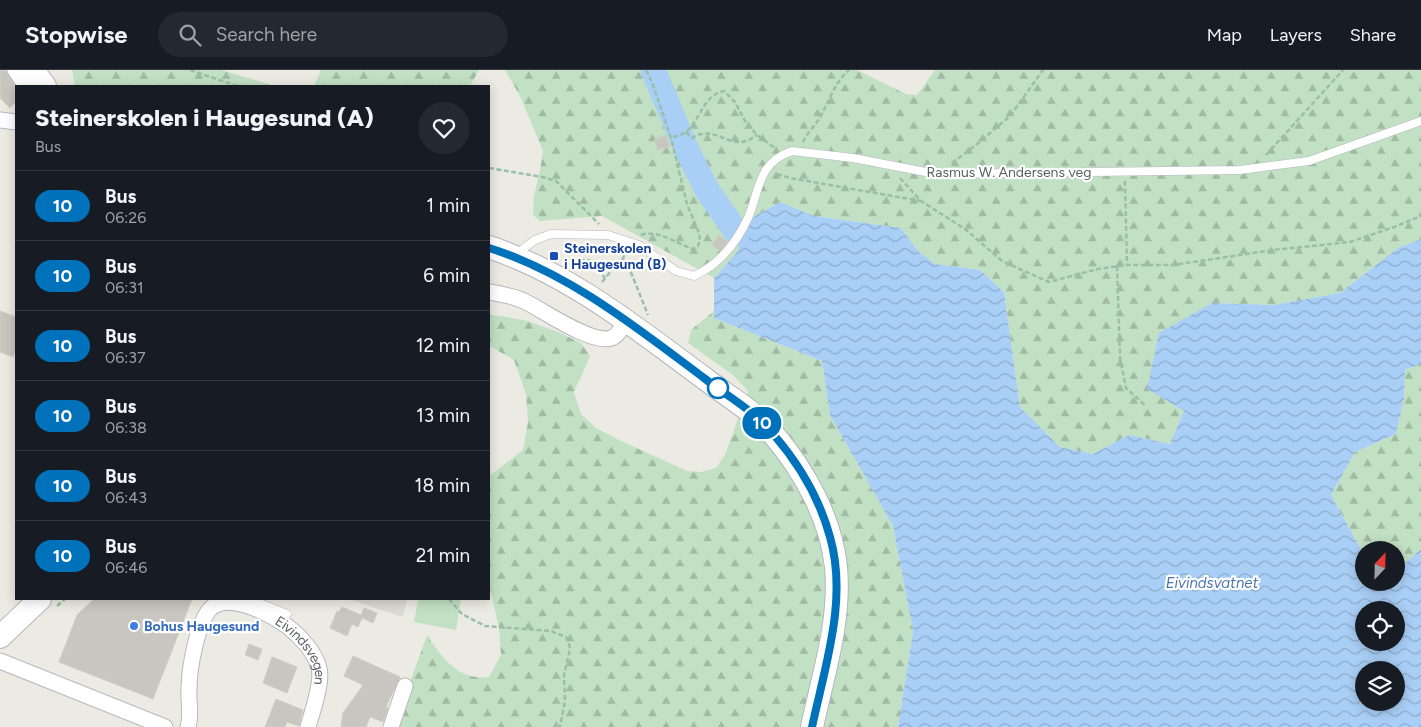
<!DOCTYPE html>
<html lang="en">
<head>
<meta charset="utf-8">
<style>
  body { margin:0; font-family:Figtree,sans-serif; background:#242831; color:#f1f3f6; height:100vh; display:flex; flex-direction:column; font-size:19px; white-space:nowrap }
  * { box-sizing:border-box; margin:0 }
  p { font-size:16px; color:#9ea1a6 }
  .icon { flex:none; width:28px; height:28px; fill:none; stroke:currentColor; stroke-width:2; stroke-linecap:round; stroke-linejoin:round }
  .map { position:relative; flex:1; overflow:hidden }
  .panel { position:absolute; left:15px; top:15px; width:475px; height:515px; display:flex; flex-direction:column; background:#171b24; border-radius:0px; box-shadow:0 2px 12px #0003 }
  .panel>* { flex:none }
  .badge { padding:0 10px; border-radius:16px; font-size:18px; line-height:32px }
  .needle { width:32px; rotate:22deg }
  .buttons { position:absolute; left:1355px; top:471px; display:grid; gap:10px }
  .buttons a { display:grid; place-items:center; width:50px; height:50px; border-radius:50%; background:#171b24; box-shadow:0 2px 12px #0003; font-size:25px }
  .map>.badge { position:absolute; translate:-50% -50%; box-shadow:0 0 0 2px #fff }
  .round { display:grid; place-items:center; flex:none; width:52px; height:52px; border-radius:26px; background:#242831 }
  .overview { display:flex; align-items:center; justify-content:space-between; height:85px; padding:0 20px }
  h1 { font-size:24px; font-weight:800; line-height:38px }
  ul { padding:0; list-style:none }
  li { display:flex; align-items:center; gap:15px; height:70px; padding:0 20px; border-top:1px solid #363941 }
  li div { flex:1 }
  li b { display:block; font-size:19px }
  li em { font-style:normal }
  li .badge { min-width:55px; font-weight:700; text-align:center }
  header { display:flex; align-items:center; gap:30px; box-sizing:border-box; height:70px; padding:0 25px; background:#171b24; border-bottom:1px solid #363941 }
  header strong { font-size:24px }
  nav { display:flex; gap:28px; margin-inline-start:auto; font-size:18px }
  .search { width:350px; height:45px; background:#242831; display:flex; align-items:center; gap:12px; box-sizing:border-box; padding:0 18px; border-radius:28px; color:#9ea1a6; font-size:19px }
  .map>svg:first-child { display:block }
  .education { fill:#dcdad1 }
  .forest { fill:url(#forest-firs) }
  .park { fill:#c2e1c4 }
  .water { fill:url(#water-waves); fill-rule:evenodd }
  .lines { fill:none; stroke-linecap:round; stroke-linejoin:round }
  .river { stroke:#a9cff6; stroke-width:25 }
  .building { fill:#c8c6c0; stroke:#d0cdc2 }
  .lane-casing { stroke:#b5b8bc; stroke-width:9 }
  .street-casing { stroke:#b5b8bc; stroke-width:17 }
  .secondary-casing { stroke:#b4b7bc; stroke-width:24 }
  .path { stroke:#9abfa8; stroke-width:2.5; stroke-dasharray:5 2.5; stroke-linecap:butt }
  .lane { stroke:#fff; stroke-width:8 }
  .street { stroke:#fff; stroke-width:15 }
  .secondary { stroke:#fff; stroke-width:22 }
  .line-casing { stroke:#fff; stroke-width:11 }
  .line { stroke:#0072bc; stroke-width:8 }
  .transit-dot { fill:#1a4fb4; stroke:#fff; stroke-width:2 }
  .stop-dot { fill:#fff; stroke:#0072bc; stroke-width:2.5 }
  .shop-dot { fill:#3f7fe0; stroke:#fff; stroke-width:2 }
  .labels { text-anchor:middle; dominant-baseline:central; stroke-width:4.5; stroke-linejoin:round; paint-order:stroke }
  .street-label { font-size:14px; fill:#5b5e62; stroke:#fff }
  .transit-label { font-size:14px; font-weight:bold; fill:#164399; stroke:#fff; text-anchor:start }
  .shop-label { font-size:14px; font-weight:bold; fill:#366cbe; stroke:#fff; text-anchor:start }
  .water-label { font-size:15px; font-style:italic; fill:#4c75ae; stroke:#fff }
</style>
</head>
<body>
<header>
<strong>Stopwise</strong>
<div class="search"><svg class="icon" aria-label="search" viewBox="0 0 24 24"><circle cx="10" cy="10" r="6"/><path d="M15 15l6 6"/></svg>Search here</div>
<nav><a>Map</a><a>Layers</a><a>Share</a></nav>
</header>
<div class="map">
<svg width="1421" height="657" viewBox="0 0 1421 657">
  <defs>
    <pattern id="forest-firs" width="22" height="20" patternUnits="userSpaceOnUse" patternTransform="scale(1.25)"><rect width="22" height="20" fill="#c2e1c4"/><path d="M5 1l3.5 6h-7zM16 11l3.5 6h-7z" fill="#a1baa3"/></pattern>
    <pattern id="water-waves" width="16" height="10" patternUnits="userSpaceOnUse" patternTransform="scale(1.25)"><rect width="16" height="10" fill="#a9cff6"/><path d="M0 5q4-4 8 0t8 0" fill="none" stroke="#8dabcb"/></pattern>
  </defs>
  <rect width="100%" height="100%" fill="#ecebe3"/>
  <path class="education" d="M 348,529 L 407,529 L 403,547 Z"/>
  <path class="forest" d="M 72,0 L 222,0 L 274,16 L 75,16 Z
    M 321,0 L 479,0 L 470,16 L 314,16 Z
    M 505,0 L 857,0 L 906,24 L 917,25 L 935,0 L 1421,0 L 1421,169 L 1398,178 L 1340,223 L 1273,235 L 1212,233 L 1184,341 L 1170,374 L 1129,365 L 1093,384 L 1060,377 L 1020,337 L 1004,222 L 980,200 L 935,194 L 919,182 L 901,158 L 814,146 L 780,132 L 750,149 L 737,182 L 714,208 L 602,146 L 540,151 L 533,145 L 534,126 L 540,100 L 543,81 L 520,26 Z
    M 714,241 L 714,248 L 822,291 L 830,345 L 893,456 L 913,561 L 898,657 L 394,657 L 427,565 C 442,588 459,611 489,607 L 501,585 L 499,558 L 489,515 L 489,406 L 523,380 L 528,352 L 526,324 L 514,290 L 495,279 L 489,276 L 489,245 L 507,247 L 527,251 L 556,261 L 581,273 L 590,286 L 574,322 L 581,344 L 596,358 L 619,370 L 687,401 L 701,402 L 716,398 L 725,385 L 748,321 L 733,305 L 688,273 L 691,260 Z
    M 1421,294 L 1421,479 L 1396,501 L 1396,480 L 1364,480 L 1364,485 L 1331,425 L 1355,382 L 1396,364 L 1404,329 L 1405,300 Z"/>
  <path class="park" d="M 418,529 L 461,529 L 456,560 L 414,552 Z"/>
  <path class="water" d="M 780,132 L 814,146 L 901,158 L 919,182 L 935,194 L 980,200 L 1004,222 L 1020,337 L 1060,377 L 1093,384 L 1129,365 L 1170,374 L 1184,341 L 1147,319 L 1159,263 L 1212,233 L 1273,235 L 1340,223 L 1398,178 L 1421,169 L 1421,294 L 1405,300 L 1404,329 L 1396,364 L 1355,382 L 1331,425 L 1364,485 L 1364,512 L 1396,512 L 1396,501 L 1421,479 L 1421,657 L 898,657 L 913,561 L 893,456 L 830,345 L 822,291 L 714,248 L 714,208 L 737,182 L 750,149 ZM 1364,540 L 1396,540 L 1396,572 L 1364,572 ZM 1364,600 L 1396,600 L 1396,632 L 1364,632 Z"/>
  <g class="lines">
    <path class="river" d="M 653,0 L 687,80 L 707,120 L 737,163"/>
  </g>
  <path class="building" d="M 0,0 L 6,1 L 16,18 L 16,31 L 10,38 L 0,28 Z
    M 666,65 L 670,76 L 658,80 L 654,70 Z
    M 719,165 L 728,172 L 720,181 L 712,175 Z
    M 0,241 L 16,247 L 16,279 L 13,287 L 0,282 Z
    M 94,529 L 192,529 L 153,629 L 59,592 L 77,545 Z
    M 342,537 L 361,545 L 364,538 L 377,543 L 373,553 L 362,548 L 358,557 L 352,554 L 347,566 L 330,558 L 337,541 L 339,542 Z
    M 249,574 L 262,579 L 258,590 L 245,585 Z
    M 353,586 L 400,607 L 386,637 L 388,638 L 383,652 L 370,647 L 366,657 L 341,657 L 343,643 L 363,615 L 344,606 Z
    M 272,587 L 297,597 L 287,623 L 263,613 Z
    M 276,629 L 303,640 L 299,656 L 287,652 L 285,657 L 265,657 Z"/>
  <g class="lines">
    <defs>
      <path id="lane" d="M 518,186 L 524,178 L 535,170 L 551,164 L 608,165 L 639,175 L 676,201 L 694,206 C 720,194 736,174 748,148 C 760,120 757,93 792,81 L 853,88 L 936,104 L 1240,100 L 1309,91 L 1421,51
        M 254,531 L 287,544"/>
      <g id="street">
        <path d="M 15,0 L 26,16"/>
        <path d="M 0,50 L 16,52"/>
        <path d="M 489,222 C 502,224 514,226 526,232 C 544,241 593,275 611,268 C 618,266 622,257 626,251"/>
        <path d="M 0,591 L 165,657"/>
        <path id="s1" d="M 188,657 C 192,644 188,633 189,619 C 189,599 197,554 210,539 C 228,521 270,544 287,556 C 300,566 315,582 319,598 C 323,611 312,643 308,657"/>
        <path d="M 391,657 L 405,616"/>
      </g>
      <path id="secondary" d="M 33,0 L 45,16
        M 489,177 C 570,204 636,258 704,308 C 728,327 755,341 774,365 C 805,402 831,449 836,497 C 841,551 823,605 812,657
        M 0,567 L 40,529"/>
    </defs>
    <use href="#lane" class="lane-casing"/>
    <use href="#street" class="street-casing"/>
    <use href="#secondary" class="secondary-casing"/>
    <path class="path" d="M 190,0 L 237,16
      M 646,0 L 652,12 L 671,68 C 676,66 682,65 686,62 C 701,49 703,25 724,21 L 735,32 L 745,51 L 757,65 L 775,78
      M 686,62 L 692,68 C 713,54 727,77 746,71 C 750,70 754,67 757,65
      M 803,72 C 807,63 814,57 819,49 C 829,32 834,13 849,0
      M 1266,85 L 1343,0
      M 952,93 L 976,75 L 1010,46 L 1043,0
      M 489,98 L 542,107 L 556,111 L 599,154
      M 777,104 L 790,108 L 921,131
      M 900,108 L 921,131 L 965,159 L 1002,191 L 1049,212 L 1098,199 L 1127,195 L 1173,195 L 1273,180 L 1350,172 L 1394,157 L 1421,146
      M 1125,111 L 1127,195
      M 641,165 C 657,159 677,174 693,179 L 698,176 L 700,170 L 699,163 L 687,134 L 671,68
      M 623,189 L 625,181
      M 623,189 L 630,200 L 648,245
      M 575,196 L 580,190 L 590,190 L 605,208
      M 1117,196 L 1120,288 L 1126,318 L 1146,336
      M 602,212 L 620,190 L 623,189
      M 449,529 L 462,544 L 485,556 L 551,561 L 566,567 L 569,574 L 570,579 L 564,605 L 565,631 L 560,657
      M 57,536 L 65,529"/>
    <use href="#lane" class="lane"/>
    <use href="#street" class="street"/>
    <use href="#secondary" class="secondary"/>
  </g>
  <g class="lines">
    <defs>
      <path id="line" d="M 489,178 C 569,203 637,258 704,308 C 728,327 755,341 774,365 C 799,394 820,430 830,467 C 848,529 825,596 812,657"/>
    </defs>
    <use href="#line" class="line-casing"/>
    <use href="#line" class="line"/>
  </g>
  <rect class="transit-dot" x="549" y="181" width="10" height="10" rx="2.5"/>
  <circle class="stop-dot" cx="718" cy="318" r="10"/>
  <circle class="shop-dot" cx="134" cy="556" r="5"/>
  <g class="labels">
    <g class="street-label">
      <text x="1009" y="102">Rasmus W. Andersens veg</text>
      <text stroke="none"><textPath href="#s1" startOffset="235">Eivindsvegen</textPath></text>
    </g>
    <g class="transit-label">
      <text x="564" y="178">Steinerskolen<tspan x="564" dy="16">i Haugesund (B)</tspan></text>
    </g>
    <g class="shop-label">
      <text x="144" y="556">Bohus Haugesund</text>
    </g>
    <g class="water-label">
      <text x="1212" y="513">Eivindsvatnet</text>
    </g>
  </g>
</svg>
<div class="buttons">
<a><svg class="needle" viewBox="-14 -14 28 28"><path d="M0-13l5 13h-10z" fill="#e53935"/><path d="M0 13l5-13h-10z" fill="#9ea1a6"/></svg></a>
<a><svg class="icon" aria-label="locate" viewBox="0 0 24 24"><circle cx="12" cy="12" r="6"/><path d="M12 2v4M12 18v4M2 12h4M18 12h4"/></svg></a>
<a><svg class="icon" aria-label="layers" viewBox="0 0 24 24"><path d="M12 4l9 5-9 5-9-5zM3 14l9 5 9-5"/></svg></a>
</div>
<b class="badge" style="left:762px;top:353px;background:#0072bc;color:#fff">10</b>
<section class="panel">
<div class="overview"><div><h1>Steinerskolen i Haugesund (A)</h1><p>Bus</p></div><a class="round"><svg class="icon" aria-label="heart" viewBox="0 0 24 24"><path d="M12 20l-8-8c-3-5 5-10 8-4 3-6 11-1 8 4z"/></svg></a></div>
<ul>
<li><span class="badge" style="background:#0072bc;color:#fff">10</span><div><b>Bus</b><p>06:26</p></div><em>1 min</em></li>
<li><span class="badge" style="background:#0072bc;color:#fff">10</span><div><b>Bus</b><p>06:31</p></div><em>6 min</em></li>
<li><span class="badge" style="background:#0072bc;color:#fff">10</span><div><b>Bus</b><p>06:37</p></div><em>12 min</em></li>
<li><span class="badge" style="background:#0072bc;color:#fff">10</span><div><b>Bus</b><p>06:38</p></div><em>13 min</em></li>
<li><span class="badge" style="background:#0072bc;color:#fff">10</span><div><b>Bus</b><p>06:43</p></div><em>18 min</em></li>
<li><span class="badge" style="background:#0072bc;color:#fff">10</span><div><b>Bus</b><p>06:46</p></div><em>21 min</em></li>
</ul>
</section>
</div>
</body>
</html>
